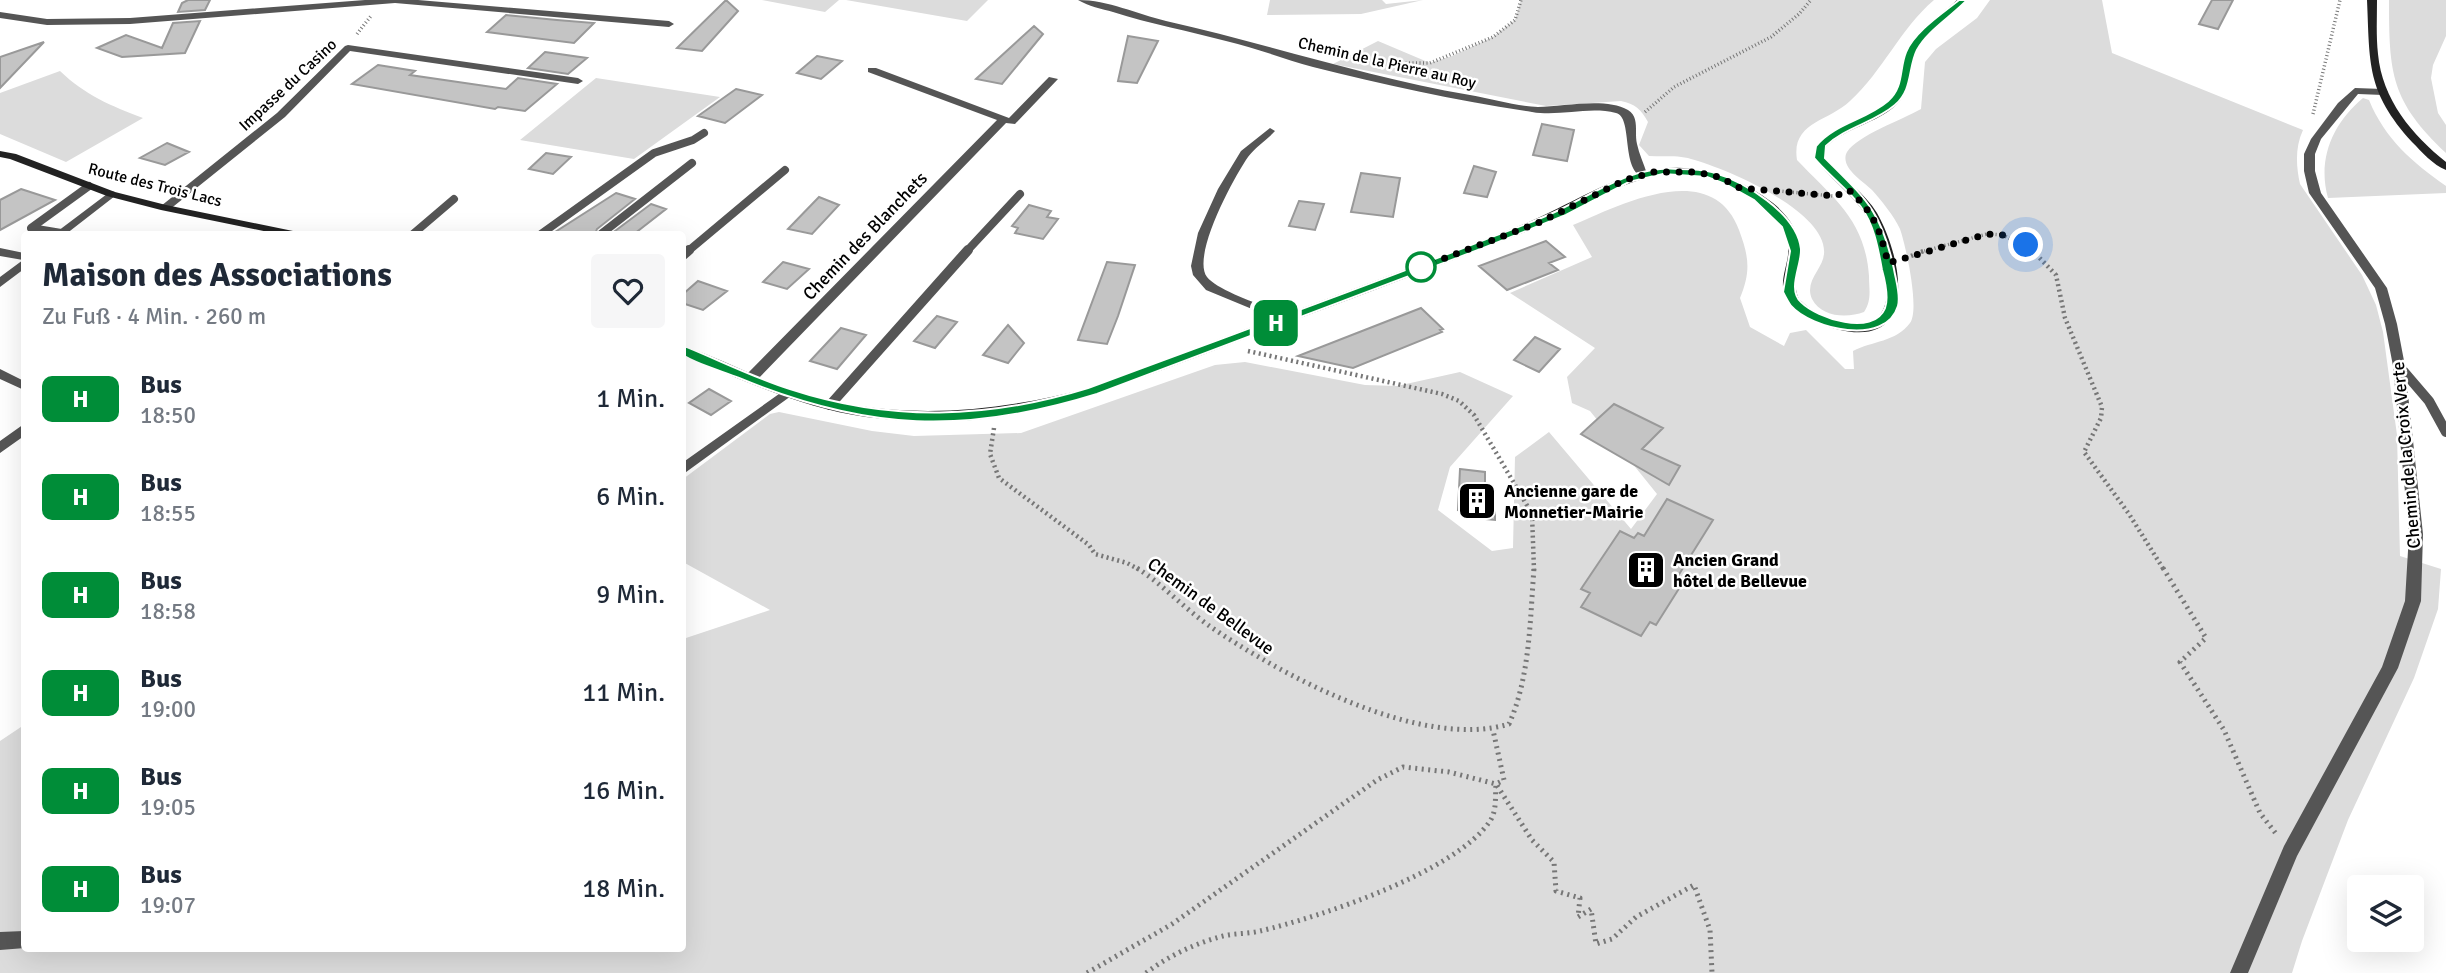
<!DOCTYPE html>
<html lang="de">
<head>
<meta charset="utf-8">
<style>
  body { margin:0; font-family:Signika,sans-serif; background:#f6f6f7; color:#1f2937; height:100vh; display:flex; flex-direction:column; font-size:26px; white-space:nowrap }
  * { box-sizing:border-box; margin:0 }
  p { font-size:23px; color:#747a83 }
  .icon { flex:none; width:38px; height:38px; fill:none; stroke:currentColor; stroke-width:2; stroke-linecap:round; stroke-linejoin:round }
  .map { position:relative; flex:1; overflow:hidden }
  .side { position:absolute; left:21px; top:231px; width:665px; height:721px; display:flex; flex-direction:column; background:#fff; border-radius:7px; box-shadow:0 7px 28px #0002 }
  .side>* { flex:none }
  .badge { padding:0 14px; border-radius:10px; font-size:24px; line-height:46px }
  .tools { position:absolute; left:2347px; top:875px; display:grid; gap:14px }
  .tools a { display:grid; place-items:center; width:77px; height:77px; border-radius:7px; background:#fff; box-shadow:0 7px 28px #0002; font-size:35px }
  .you { position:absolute; width:35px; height:35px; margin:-18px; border:5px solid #fff; border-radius:50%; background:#1a73e8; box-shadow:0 0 0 10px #1a73e833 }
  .map>.badge { position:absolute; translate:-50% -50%; box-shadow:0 0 0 4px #fff }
  .round { display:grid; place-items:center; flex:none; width:74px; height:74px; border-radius:7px; background:#f6f6f7 }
  .headline { display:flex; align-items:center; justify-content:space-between; height:119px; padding:0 21px }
  h1 { font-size:33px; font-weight:700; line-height:52px }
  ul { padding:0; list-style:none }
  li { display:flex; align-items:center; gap:21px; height:98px; padding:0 21px }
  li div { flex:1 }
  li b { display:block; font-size:26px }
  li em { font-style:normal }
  li .badge { min-width:77px; font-weight:700; text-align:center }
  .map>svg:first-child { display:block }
  .green { fill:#dcdcdc }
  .building { fill:#c4c4c4; stroke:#999; stroke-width:2 }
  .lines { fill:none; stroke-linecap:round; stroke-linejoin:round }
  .path-far2 { stroke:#777; stroke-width:3.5; stroke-dasharray:1 2.5; stroke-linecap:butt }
  .path-far1 { stroke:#777; stroke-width:4.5; stroke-dasharray:2 3.5; stroke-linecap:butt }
  .path { stroke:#777; stroke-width:5; stroke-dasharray:2 4.5; stroke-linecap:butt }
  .lane-far1 { stroke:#555; stroke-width:8 }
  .lane { stroke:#555; stroke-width:10 }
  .street { fill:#555; fill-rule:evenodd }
  .secondary { fill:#222; fill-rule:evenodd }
  .line { fill:#008d38; stroke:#fff; stroke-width:2 }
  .walk { stroke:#000; stroke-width:7; stroke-dasharray:0 12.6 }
  .stop-dot { fill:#fff; stroke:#008d38; stroke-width:3.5 }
  .labels { text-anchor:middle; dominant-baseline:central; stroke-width:5; stroke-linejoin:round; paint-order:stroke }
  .far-street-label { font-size:16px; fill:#000; stroke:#fff }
  .street-label { font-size:18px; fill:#000; stroke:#fff }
  .poi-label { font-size:18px; font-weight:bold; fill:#000; stroke:#fff; text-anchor:start }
</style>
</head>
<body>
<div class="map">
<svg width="2446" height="973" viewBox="0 0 2446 973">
  <rect width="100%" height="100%" fill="#fff"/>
  <path class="green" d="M 762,0 L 839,0 L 825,12 Z
    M 846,0 L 988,0 L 967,21 Z
    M 1270,0 L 1382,0 L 1386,4 L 1423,0 L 1361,14 L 1267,15 Z
    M 1521,0 L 1934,0 C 1900,29 1883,71 1850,101 C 1828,122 1791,122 1797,160 C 1833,198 1865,219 1869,276 C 1869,290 1872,300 1864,312 C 1848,318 1822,318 1812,299 C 1804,281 1823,269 1824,254 C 1828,211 1725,168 1691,159 C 1679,155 1662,157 1649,156 L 1639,145 L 1648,122 C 1641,109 1635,104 1621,101 L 1546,106 L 1333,64 L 1378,41 L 1430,63 L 1452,56 L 1493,37 L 1515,20 Z
    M 1990,0 L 2102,0 L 2112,53 L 2303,130 C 2295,147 2296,166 2300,184 L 2362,275 L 2376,305 L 2383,332 L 2397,435 L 2400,556 L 2441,569 L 2438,609 L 2414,678 L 2348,820 L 2302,941 L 2292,973 L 0,973 L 0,741 L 24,725 L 24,948 L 682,948 L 683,639 L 770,610 L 683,562 L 683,479 L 770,414 L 779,412 L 872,431 L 914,436 L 1021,433 L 1215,365 L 1245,362 L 1365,385 L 1397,386 L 1460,372 L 1513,396 L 1450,467 L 1438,510 L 1492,551 L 1513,548 L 1515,457 L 1549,432 L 1631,529 L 1657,494 L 1590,411 L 1572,403 L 1567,377 L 1595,348 L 1510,293 L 1592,257 L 1573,225 C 1620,205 1712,157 1739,230 C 1749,257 1751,271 1740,298 L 1750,327 L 1784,346 L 1790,333 L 1806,330 L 1845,369 L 1854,369 L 1853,351 C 1872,341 1896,342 1910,323 C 1920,310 1906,246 1900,229 C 1894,216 1881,200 1872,190 C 1863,181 1839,167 1847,152 C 1858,135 1902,120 1921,109 L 1925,62 L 1936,49 L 1977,18 Z
    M 2389,0 L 2446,0 L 2446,36 L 2433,65 L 2431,78 L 2438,113 L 2446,125 L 2446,153 C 2391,101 2389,74 2389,0 Z
    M 60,71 C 85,95 111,106 143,118 L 66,162 L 0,134 L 0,93 Z
    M 596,78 L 720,97 L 634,159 L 520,140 Z
    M 2363,98 L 2369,100 C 2385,139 2412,162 2446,186 L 2446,193 L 2328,198 C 2317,159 2333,123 2363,98 Z"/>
  <path class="building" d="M 188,0 L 210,0 L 205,10 L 178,12 L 182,3 Z
    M 726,0 L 738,11 L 702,51 L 677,48 Z
    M 2212,0 L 2233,0 L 2218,29 L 2199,24 Z
    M 506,15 L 557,20 L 594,23 L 574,43 L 487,32 Z
    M 200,21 L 185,53 L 122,57 L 97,48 L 126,35 L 162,48 L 173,23 Z
    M 1034,26 L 1043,34 L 1002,84 L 976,79 Z
    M 1128,36 L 1158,41 L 1137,83 L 1118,81 Z
    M 44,42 L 0,88 L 0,57 Z
    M 545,52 L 587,58 L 568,74 L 528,68 Z
    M 817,56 L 842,61 L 821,79 L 797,73 Z
    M 378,65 L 415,71 L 410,75 L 506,89 L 518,78 L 557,84 L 525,111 L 498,107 L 495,109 L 352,84 Z
    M 736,89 L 762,95 L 725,123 L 698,116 Z
    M 1542,124 L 1574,130 L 1567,161 L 1533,155 Z
    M 167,143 L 189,152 L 165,165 L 140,158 Z
    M 546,153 L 571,157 L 553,174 L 529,169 Z
    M 1474,166 L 1496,172 L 1487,197 L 1464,193 Z
    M 1361,173 L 1400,178 L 1393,217 L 1351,212 Z
    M 21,189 L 55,200 L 0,230 L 0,200 Z
    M 616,193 L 635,199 L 597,229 L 595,234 L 552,234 Z
    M 819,197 L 839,205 L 812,234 L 788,229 Z
    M 1299,201 L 1324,204 L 1315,230 L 1289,226 Z
    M 651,204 L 666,209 L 634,234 L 611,234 Z
    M 1029,205 L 1051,211 L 1047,217 L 1058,219 L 1043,239 L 1015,233 L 1018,228 L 1012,226 Z
    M 1546,241 L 1565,257 L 1549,263 L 1558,270 L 1507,290 L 1479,266 Z
    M 783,262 L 809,269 L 787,289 L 763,282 Z
    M 1107,262 L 1135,265 L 1118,316 L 1107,344 L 1078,340 Z
    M 698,281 L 727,291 L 703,310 L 682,303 L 682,295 Z
    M 1421,308 L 1443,329 L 1440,330 L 1442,332 L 1353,368 L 1298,356 Z
    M 937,316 L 957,322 L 935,348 L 914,341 Z
    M 1008,325 L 1024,343 L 1008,363 L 983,355 Z
    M 841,328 L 866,335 L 837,369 L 810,361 Z
    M 1535,337 L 1560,349 L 1539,372 L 1514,360 Z
    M 709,389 L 731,401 L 711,415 L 689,403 Z
    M 1614,404 L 1663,428 L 1642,449 L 1680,466 L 1669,485 L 1581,434 Z
    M 1460,469 L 1485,472 L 1485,490 L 1495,491 L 1495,520 L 1475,518 L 1475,512 L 1458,510 Z
    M 1667,499 L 1713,520 L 1678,576 L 1685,579 L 1656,625 L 1650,622 L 1641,636 L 1581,607 L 1590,593 L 1581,589 L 1620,531 L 1634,538 L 1638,533 L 1644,536 Z"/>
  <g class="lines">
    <path class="path-far2" d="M 357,34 L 371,16
      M 1388,63 L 1430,63 L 1493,37 L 1515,20 L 1521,0
      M 1645,112 L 1674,87 L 1771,37 L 1799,14 L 1811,0
      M 2313,114 L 2340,0
      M 1779,191 L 1833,196
      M 1921,252 L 1987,234 L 2003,235 L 2036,252"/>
    <path class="path-far1" d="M 2032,250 L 2056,275 L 2065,318 L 2102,407 L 2101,418 L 2084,452 L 2129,514 L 2164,570
      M 1906,258 L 1926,250
      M 1248,351 L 1442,394 L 1459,401 L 1474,415 L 1532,514 L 1534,570
      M 994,428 L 990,454 L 999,478 L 1089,545 L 1095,554 L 1127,563 L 1140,570"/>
    <path class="path" d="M 1137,568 C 1162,584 1183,607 1208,625 C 1279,674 1421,751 1509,724 C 1530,677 1530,620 1534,568
      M 2163,568 L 2206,638 L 2180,662 L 2224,730 L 2260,813 L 2277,835
      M 1087,973 L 1172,924 L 1377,780 L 1403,767 L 1449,772 L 1496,784 L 1532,840 L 1554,862 L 1556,891 L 1580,898 L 1578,917 L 1591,909 L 1596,944 L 1612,939 L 1636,917 L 1694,885 L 1710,930 L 1712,973
      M 1146,973 C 1168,956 1196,943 1223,936 C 1235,933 1248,934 1260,931 C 1320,917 1456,872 1490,821 C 1497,811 1495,796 1496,784 L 1504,780 L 1493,730"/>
    <path class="lane-far1" d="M 61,233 L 31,228 L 89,186
      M 413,234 L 454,199
      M 541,234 L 654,153 L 693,140 L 704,133
      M 601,234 L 692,163
      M 687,252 L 785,170
      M 966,252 L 1020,194"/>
    <path class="lane" d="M 682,256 L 689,250
      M 2399,366 L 2429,401 L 2446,432
      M 830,405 L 968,250"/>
    <path class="street" d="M 365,0 L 418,0 L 669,21 L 674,24 L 669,27 L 395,3 L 130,24 L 47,25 L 0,18 L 0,12 L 47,19 L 130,18 Z
      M 1078,0 C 1108,0 1137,14 1166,21 C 1268,44 1367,77 1470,95 C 1492,99 1516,106 1538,107 C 1563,107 1605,97 1628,110 C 1640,117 1634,133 1637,144 C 1639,154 1644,164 1647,174 L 1642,177 C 1621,168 1633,117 1616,113 C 1588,106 1560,117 1532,112 C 1458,101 1385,85 1313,67 C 1284,59 1256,48 1226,41 C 1189,31 1150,24 1113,12 C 1102,9 1088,6 1078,0 Z
      M 348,45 L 578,78 L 583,81 L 578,84 L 350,51 L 285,117 L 169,210 L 161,210 L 161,206 L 277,113 L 345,46 Z
      M 868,68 L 876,68 L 1009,118 L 1049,77 L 1058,79 L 1015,124 L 1006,123 L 757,380 L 747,380 L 746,377 L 747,374 L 997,120 L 868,72 Z
      M 2355,88 L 2383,89 L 2388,92 L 2383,95 L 2358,94 L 2321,139 L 2315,154 L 2315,171 L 2321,193 L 2387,288 L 2397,324 L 2405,366 L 2423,534 L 2421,601 L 2398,668 L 2297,856 L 2248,973 L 2230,973 L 2284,846 L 2382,667 L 2405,601 L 2409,534 L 2393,366 L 2385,324 L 2375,288 L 2309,193 L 2304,171 L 2304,154 L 2311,139 L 2338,103 Z
      M 1270,128 L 1275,131 C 1267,140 1255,147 1248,157 C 1234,177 1191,256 1207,277 C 1219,292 1271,308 1290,316 L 1292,319 L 1286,323 L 1206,290 L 1193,275 L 1191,266 L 1198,233 L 1218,189 L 1241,151 Z
      M 111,191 L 115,192 L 115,196 L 66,234 L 54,234 Z
      M 0,248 L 24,253 L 24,269 L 0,287 L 0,277 L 23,260 L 0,256 Z
      M 0,369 L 24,381 L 24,390 L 0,379 Z
      M 786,389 L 791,390 L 793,393 L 791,396 L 682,475 L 682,463 Z
      M 24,424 L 24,436 L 0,453 L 0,441 Z
      M 24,931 L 25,948 L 0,950 L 0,932 Z"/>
    <path class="secondary" d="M 1957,0 L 1967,0 C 1952,16 1932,27 1920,45 C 1907,64 1914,89 1896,105 C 1876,124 1846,127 1826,147 L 1825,158 L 1829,163 C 1844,180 1865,193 1877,213 C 1903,259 1920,351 1836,329 C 1818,324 1794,315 1785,296 C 1778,279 1791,261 1788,243 C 1782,208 1724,178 1692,174 C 1677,172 1660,174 1646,178 C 1604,190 1566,216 1525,232 C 1433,268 1341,303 1249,337 C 1119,386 1009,436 866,417 C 801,408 743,380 682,355 L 682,346 C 720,357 755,378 792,390 C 891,422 990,414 1089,388 C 1232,334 1375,282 1517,227 C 1564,209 1609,176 1659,169 C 1699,163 1741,178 1773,203 C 1791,218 1804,238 1799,263 C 1796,275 1793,287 1799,299 C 1813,313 1831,322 1851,324 C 1906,329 1885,258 1872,228 C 1861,198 1832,183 1815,158 L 1816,146 C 1835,123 1867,121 1889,101 C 1904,87 1899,66 1907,50 C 1918,29 1940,16 1957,0 Z
      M 2367,0 L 2377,0 C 2377,18 2376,36 2378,54 C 2382,99 2412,135 2446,162 L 2446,170 C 2433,165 2422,152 2412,142 C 2366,91 2370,64 2367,0 Z
      M 0,151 L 16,154 L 115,192 L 166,205 L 293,231 L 299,234 L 278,234 L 161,210 L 107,196 L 10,159 L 0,157 Z"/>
  </g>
  <path class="line" d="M 1959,0 L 1967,0 C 1952,16 1927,31 1917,50 C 1908,68 1913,90 1895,105 C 1874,123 1846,127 1826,146 L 1825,158 C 1866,199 1881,210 1894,269 C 1896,281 1901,295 1898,306 C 1886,347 1811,329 1791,306 C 1788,302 1785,296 1783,292 L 1790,251 L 1782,227 L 1754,200 L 1725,184 L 1707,177 L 1663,174 L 1629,182 L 1566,215 L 1486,247 L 1097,394 C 965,435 867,431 739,378 C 722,371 688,362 676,350 L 678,347 L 687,347 C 721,361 755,378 790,389 C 891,422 988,419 1088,388 C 1219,339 1351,292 1481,241 C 1507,231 1534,222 1559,210 C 1598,191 1634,165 1679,169 C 1689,169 1701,169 1712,172 C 1744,181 1797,213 1801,249 C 1802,265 1787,289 1801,302 C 1817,318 1873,337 1885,308 C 1889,297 1885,281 1882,270 C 1878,248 1874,225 1861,207 C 1848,189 1828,175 1814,158 L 1816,146 C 1835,123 1866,120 1888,101 C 1904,87 1899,69 1906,52 C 1915,31 1943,13 1959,0 Z"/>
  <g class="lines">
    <path class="walk" d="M 1421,267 L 1538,223 L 1625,180 L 1654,172 L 1696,172 L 1719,177 L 1740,188 L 1836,196 L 1849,190 C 1875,214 1880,230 1888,263 L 1987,234 L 2003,235 L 2026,245"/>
  </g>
  <defs>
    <symbol id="building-square" viewBox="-11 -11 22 22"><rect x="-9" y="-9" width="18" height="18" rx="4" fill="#000" stroke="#fff"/><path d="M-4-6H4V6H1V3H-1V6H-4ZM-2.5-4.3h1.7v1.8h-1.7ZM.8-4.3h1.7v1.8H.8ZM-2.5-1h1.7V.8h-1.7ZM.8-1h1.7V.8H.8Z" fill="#fff"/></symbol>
  </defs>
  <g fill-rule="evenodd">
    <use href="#building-square" x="1455" y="479" width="44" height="44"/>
    <use href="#building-square" x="1624" y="548" width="44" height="44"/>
  </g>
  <circle class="stop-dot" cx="1421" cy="267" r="14"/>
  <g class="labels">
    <g class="far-street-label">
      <text transform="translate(1387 63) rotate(13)">Chemin de la Pierre au Roy</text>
      <text transform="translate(288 85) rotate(-43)">Impasse du Casino</text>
      <text transform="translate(155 185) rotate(14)">Route des Trois Lacs</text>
    </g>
    <g class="street-label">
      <text transform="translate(865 236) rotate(-46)">Chemin des Blanchets</text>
      <text transform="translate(2406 455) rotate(-95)">Chemin de la Croix Verte</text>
      <text transform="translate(1211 606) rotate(36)">Chemin de Bellevue</text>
    </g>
    <g class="poi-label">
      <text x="1504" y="491">Ancienne gare de<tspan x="1504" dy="21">Monnetier-Mairie</tspan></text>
      <text x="1673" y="560">Ancien Grand<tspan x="1673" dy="21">hôtel de Bellevue</tspan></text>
    </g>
  </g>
</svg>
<div class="tools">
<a><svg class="icon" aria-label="layers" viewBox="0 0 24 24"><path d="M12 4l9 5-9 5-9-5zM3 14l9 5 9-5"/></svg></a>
</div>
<div class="you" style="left:2026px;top:245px"></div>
<b class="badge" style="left:1276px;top:323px;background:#008d38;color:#fff">H</b>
<section class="side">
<div class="headline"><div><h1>Maison des Associations</h1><p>Zu Fuß · 4 Min. · 260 m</p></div><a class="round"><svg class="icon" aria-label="heart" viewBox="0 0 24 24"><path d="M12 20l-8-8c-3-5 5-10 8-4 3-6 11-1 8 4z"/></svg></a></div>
<ul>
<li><span class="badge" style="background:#008d38;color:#fff">H</span><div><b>Bus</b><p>18:50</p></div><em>1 Min.</em></li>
<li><span class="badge" style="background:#008d38;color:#fff">H</span><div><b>Bus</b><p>18:55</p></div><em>6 Min.</em></li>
<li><span class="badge" style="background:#008d38;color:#fff">H</span><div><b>Bus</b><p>18:58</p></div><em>9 Min.</em></li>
<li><span class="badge" style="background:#008d38;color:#fff">H</span><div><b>Bus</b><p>19:00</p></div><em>11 Min.</em></li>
<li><span class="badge" style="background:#008d38;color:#fff">H</span><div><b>Bus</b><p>19:05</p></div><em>16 Min.</em></li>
<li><span class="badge" style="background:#008d38;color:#fff">H</span><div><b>Bus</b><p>19:07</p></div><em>18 Min.</em></li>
</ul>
</section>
</div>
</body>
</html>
